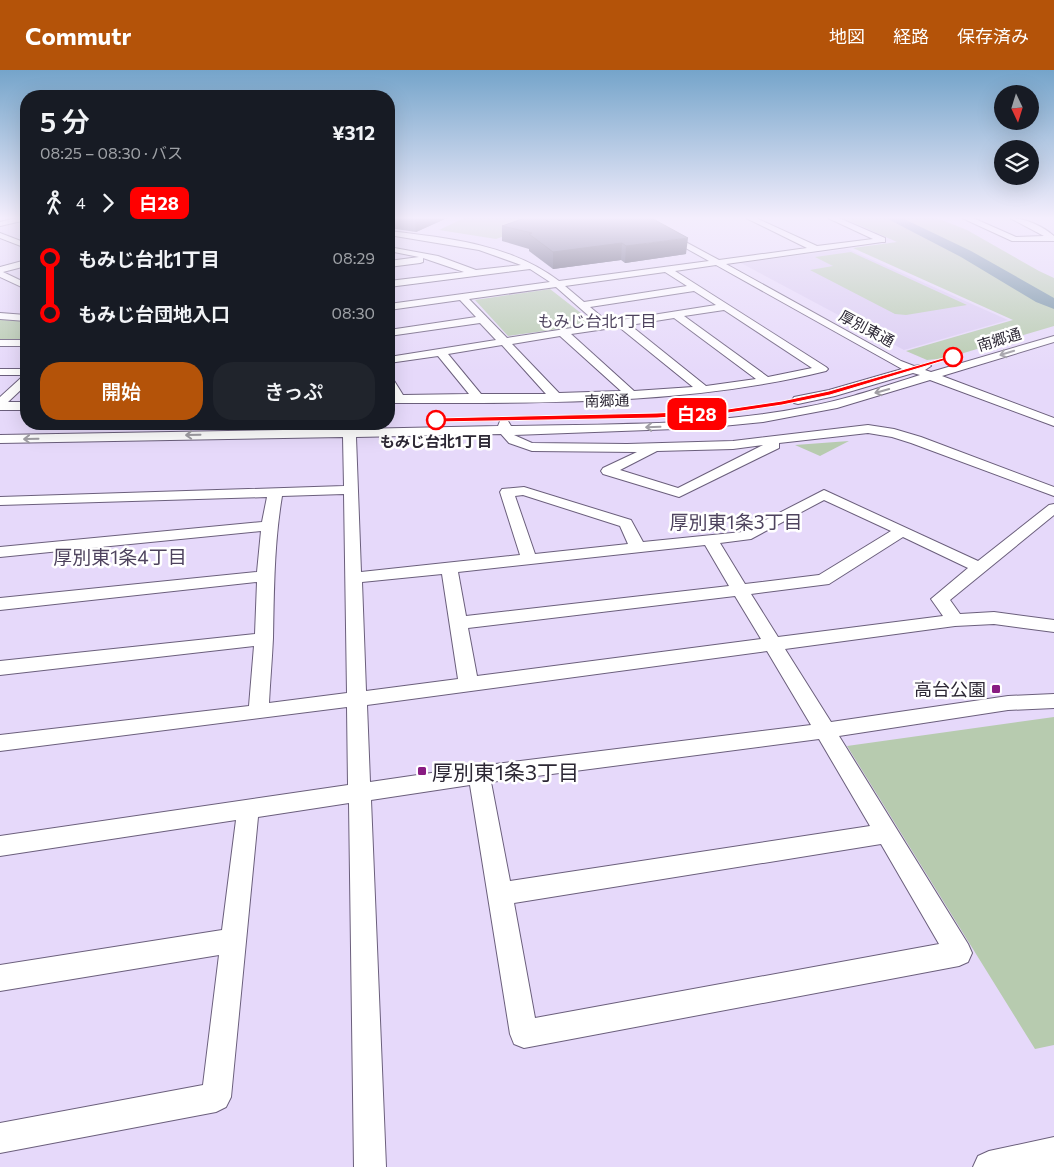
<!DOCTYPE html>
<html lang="ja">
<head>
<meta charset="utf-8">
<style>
  body { margin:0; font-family:Commissioner,"Noto Sans JP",sans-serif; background:#20242c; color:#f1f3f6; height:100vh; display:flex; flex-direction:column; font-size:19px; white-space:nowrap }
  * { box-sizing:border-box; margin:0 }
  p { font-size:16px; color:#9ea1a6 }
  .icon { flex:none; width:28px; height:28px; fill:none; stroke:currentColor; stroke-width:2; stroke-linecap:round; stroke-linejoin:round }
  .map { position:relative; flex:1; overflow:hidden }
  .drawer { position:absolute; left:20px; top:20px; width:375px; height:340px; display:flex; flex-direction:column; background:#171b24; border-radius:20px; box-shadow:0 5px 20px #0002 }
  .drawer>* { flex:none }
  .badge { padding:0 10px; border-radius:8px; font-size:18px; line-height:32px }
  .needle { width:32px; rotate:176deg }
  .controls { position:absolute; left:994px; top:15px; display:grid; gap:10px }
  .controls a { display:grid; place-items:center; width:45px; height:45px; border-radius:50%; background:#171b24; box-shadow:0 5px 20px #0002; font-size:25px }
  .map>.badge { position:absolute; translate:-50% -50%; box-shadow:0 0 0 2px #fff }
  .legs { display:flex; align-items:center; gap:8px; height:55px; padding:0 20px; font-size:16px }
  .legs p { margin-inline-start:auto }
  .head { display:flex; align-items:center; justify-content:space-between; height:85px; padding:0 20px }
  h1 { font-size:28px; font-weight:600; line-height:38px }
  .primary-button { display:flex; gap:10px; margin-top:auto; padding:10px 20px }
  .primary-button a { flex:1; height:58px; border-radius:20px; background:#b45309; color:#fff; font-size:20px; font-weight:600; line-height:58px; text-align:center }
  .primary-button a+a { background:#20242c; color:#f1f3f6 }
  ul { padding:0 20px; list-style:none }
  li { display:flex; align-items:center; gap:18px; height:55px; font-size:19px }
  li i { display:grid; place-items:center; width:8px; height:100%; margin:0 6px; background:currentColor }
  li i::after { content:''; width:12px; height:12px; margin:-6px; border:4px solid; border-radius:50%; background:#171b24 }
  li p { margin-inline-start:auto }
  li:first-child i { background:linear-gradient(#0000 50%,currentColor 0) }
  li:last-child i { background:linear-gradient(currentColor 50%,#0000 0) }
  header { display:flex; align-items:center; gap:30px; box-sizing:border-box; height:70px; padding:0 25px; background:#b45309; color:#fff }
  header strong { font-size:24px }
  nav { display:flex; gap:28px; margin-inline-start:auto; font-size:18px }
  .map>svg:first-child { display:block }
  .built { fill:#daccf2 }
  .green { fill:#b7cbaf }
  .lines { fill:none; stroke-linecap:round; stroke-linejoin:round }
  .river { fill:#6a8b9c; fill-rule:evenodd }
  .minor-casing { stroke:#6b5f7c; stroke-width:2 }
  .minor { fill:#fff; fill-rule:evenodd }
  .wall { fill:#494a63 }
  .shaded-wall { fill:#3c3c50 }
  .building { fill:#555673; stroke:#3c3c50 }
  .oneway { stroke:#a09ea4 }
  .line-1 { fill:#f00; stroke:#fff }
  .stop-1-dot { fill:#fff; stroke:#f00; stroke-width:2.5 }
  .poi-dot { fill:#891c82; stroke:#fff; stroke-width:2 }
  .labels { text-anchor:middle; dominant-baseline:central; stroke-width:5; stroke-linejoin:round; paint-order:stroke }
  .far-street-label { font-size:15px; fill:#2d2835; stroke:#fff }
  .far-stop-label { font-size:15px; font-weight:bold; fill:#2d2835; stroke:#fff }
  .far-neighbourhood-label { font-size:16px; fill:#4e435e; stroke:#fff }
  .poi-label { font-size:18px; fill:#2d2835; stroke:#fff; text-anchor:end }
  .neighbourhood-label { font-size:19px; fill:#4e435e; stroke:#fff }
  .near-poi-label { font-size:21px; fill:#2d2835; stroke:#fff; text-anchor:start }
</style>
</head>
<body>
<header>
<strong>Commutr</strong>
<nav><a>地図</a><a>経路</a><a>保存済み</a></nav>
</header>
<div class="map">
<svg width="1054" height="1097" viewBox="0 0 1054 1097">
  <rect width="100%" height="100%" fill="#e6d9fa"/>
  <path class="built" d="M 848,179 L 1008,250 L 904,280 L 741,193 Z"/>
  <path class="green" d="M 464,148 L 527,148 L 547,151 L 496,169 L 439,160 Z
    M 843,148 L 937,148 L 967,160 L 1039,201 L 1054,208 L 1054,256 L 947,288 L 927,290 L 906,281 L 1013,250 L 853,178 L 897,172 Z
    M 851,182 L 967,235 L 906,245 L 895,244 L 810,200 L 833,196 L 815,187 Z
    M 550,219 L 595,254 L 508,266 L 475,230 Z
    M 0,250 L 26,251 L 26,269 L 0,269 Z
    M 849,371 L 820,386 L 795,375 Z
    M 1054,647 L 1054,975 L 1035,979 L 847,676 Z"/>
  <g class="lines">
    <path class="river" d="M 886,148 L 902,148 L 971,181 L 1054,228 L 1054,239 L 1036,232 L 961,187 Z"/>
    <defs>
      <path id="minor" d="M 16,148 L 26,148 L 26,150 L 0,156 L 0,152 Z
        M 746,148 L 756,148 L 817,176 L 873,169 L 828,148 L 839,148 L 885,168 L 885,172 L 882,172 L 726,194 L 901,291 L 914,296 L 929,294 L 931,296 L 925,300 L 931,302 L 1054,266 L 1054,272 L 942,306 L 1054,348 L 1054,356 L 930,310 L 837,338 L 763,352 L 702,358 L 514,365 L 532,373 L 627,374 L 733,371 L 868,355 L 894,359 L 921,367 L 1054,417 L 1054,426 L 911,373 L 892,367 L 868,363 L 779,373 L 779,378 L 679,427 L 603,404 L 601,401 L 603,398 L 637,382 L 532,381 L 509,373 L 501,364 L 356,367 L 361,502 L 520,485 L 500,422 L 502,419 L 524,417 L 631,450 L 643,472 L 742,462 L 824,420 L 978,491 L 1049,435 L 1054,434 L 1054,445 L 950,530 L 960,544 L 994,542 L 1054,550 L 1054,562 L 994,554 L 955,556 L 785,579 L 831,652 L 1008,626 L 1054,624 L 1054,638 L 1008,640 L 839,666 L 968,874 L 972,883 L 968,892 L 959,896 L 524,978 L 514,974 L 510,964 L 470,715 L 371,730 L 386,1097 L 354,1097 L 349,733 L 258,747 L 231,1027 L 226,1037 L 216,1042 L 0,1083 L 0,1053 L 203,1015 L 219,885 L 0,921 L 0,895 L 222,860 L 236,750 L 0,786 L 0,766 L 348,715 L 347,637 L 0,681 L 0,665 L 249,636 L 254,576 L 0,605 L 0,591 L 255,564 L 257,512 L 0,540 L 0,528 L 257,502 L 261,461 L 0,487 L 0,477 L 262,452 L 267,427 L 0,435 L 0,427 L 344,416 L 343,367 L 0,373 L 0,365 L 343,359 L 343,354 L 355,354 L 356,359 L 498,356 L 500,351 L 508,351 L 511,356 C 609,354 709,356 806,337 C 845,330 882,317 920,305 L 913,303 L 835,326 L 798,334 L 794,333 L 792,330 L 794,327 L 829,320 L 902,299 L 716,195 L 675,201 L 826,297 L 828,299 L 826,301 C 686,336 532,333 389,333 L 389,325 L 391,325 L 389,321 L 389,308 L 393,309 L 403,325 L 469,324 L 438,286 L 389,293 L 389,287 L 496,270 L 480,253 L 389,266 L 389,260 L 476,247 L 460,230 L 389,240 L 389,234 L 550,212 L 530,199 L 389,217 L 389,211 L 464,202 L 423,188 L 423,192 L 420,193 L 389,197 L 389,191 L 419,187 L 389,181 L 389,177 L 438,186 L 476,200 L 521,195 L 479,180 L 389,165 L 389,161 C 448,168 510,174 559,211 L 709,191 L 664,166 L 663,164 L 667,162 L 719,190 L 807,178 ZM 665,202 L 687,216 L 584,232 L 565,216 ZM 556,217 L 598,254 L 507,268 L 469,229 ZM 694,221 L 716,235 L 608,252 L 590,237 ZM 724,240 L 812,298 L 768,307 L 684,246 ZM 674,248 L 756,309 L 706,316 L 630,255 ZM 619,257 L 693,317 L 634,321 L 571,264 ZM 560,266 L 621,321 L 559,323 L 512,274 ZM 502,275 L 546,324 L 481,324 L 448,284 ZM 763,375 L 678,418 L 620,400 L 657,381 L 733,379 ZM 344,424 L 347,623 L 269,633 C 270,612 272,590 273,568 C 274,520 274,474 282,426 ZM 523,425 L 620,456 L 628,474 L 535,484 L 515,426 ZM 824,430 L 891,461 L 819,505 L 745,514 L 720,473 L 751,469 ZM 903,467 L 968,498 L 931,529 L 943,546 L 778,567 L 751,524 L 829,514 ZM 705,475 L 729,516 L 466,546 L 458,502 ZM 442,504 L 458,609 L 366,621 L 362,512 ZM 735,526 L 761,569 L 477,606 L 468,558 ZM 767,581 L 811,655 L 479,696 L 370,712 L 367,635 ZM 819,669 L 870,756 L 510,811 L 491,712 ZM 881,774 L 939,874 L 535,948 L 514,833 Z
        M 962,148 L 973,148 L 1016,167 L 1044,166 L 1010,148 C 1025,148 1043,156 1054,166 L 1054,171 L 1012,171 Z
        M 0,163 L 26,173 L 26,178 L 0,168 Z
        M 26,190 L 26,196 L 3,202 L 26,213 L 26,219 L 0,207 L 0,197 Z
        M 0,243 L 26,245 L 26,251 L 0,249 Z
        M 0,270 L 26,270 L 26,276 L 0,276 Z
        M 0,299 L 26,299 L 26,305 L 0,305 Z
        M 26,306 L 26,315 L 8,332 L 26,332 L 26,340 L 0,340 L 0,327 L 22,307 Z
        M 1054,1067 L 1054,1097 L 973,1097 L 978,1086 L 989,1081 Z"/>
    </defs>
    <use href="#minor" class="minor-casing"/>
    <use href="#minor" class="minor"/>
  </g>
  <path class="wall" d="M 389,148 L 447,148 L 416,162 L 389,158 Z
    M 525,148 L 686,184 L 625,193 L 621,190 L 553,199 L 529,181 L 529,179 L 502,171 L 502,156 Z"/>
  <path class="shaded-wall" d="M 415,148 L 447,148 L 416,162 Z
    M 688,168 L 686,184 L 625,193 L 626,176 Z
    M 622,173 L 621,190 L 553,199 L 553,182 Z"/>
  <path class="building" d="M 525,148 L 649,148 L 655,150 L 688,168 L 626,176 L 622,173 L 553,182 L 529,164 L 532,163 L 502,156 Z"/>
  <defs><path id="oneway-shaft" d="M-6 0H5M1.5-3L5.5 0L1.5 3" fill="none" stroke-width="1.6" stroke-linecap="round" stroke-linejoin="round" transform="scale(1.25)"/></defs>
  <g class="oneway">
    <use href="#oneway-shaft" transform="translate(1007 283) rotate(163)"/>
    <use href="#oneway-shaft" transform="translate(882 321) rotate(164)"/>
    <use href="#oneway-shaft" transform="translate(653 357) rotate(178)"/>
    <use href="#oneway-shaft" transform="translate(193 365) rotate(179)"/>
    <use href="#oneway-shaft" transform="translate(31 369) rotate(179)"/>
  </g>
  <linearGradient id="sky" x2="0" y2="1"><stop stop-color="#75a4ca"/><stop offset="0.49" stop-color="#f4eefd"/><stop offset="1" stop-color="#f4eefd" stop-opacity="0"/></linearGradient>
  <rect width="1054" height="302" fill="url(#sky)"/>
  <path class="line-1" d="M 950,286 L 956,287 L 830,325 L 782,335 L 728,343 L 657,348 L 436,352 L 432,350 L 436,348 L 657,343 L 728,339 L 782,331 L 829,321 Z"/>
  <g class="stop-1-dot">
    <circle cx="953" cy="287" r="9"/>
    <circle cx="436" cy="350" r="9"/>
  </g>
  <g class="poi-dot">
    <rect x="991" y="614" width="10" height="10" rx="2.5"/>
    <rect x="417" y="696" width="10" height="10" rx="2.5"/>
  </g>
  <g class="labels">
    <g class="far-street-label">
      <text transform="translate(867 258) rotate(28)">厚別東通</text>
      <text transform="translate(999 269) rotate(-17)">南郷通</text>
      <text transform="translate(607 330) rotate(-1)">南郷通</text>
    </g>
    <g class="far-stop-label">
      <text x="436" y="371">もみじ台北1丁目</text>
    </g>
    <g class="far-neighbourhood-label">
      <text x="597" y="250">もみじ台北1丁目</text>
    </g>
    <g class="poi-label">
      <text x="986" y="619">高台公園</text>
    </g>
    <g class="neighbourhood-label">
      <text x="736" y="451">厚別東1条3丁目</text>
      <text x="120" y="486">厚別東1条4丁目</text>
    </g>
    <g class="near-poi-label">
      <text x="432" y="701">厚別東1条3丁目</text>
    </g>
  </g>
</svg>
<div class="controls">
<a><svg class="needle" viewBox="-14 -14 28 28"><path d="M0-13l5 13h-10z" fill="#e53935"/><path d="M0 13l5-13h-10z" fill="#9ea1a6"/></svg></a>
<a><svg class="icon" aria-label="layers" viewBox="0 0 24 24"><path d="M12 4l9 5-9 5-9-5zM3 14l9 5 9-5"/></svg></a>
</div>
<b class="badge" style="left:697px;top:344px;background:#f00;color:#fff">白28</b>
<section class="drawer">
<div class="head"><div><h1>5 分</h1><p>08:25 – 08:30 · バス</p></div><b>¥312</b></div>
<div class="legs"><svg class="icon" aria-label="walk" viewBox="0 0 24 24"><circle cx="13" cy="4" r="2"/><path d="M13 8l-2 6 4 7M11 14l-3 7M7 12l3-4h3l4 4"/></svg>4<svg class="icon" aria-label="forward" viewBox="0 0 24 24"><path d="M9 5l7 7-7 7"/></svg><b class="badge" style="background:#f00;color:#fff">白28</b></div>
<ul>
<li><i style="color:#f00"></i><b>もみじ台北1丁目</b><p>08:29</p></li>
<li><i style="color:#f00"></i><b>もみじ台団地入口</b><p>08:30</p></li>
</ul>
<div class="primary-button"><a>開始</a><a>きっぷ</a></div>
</section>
</div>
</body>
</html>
